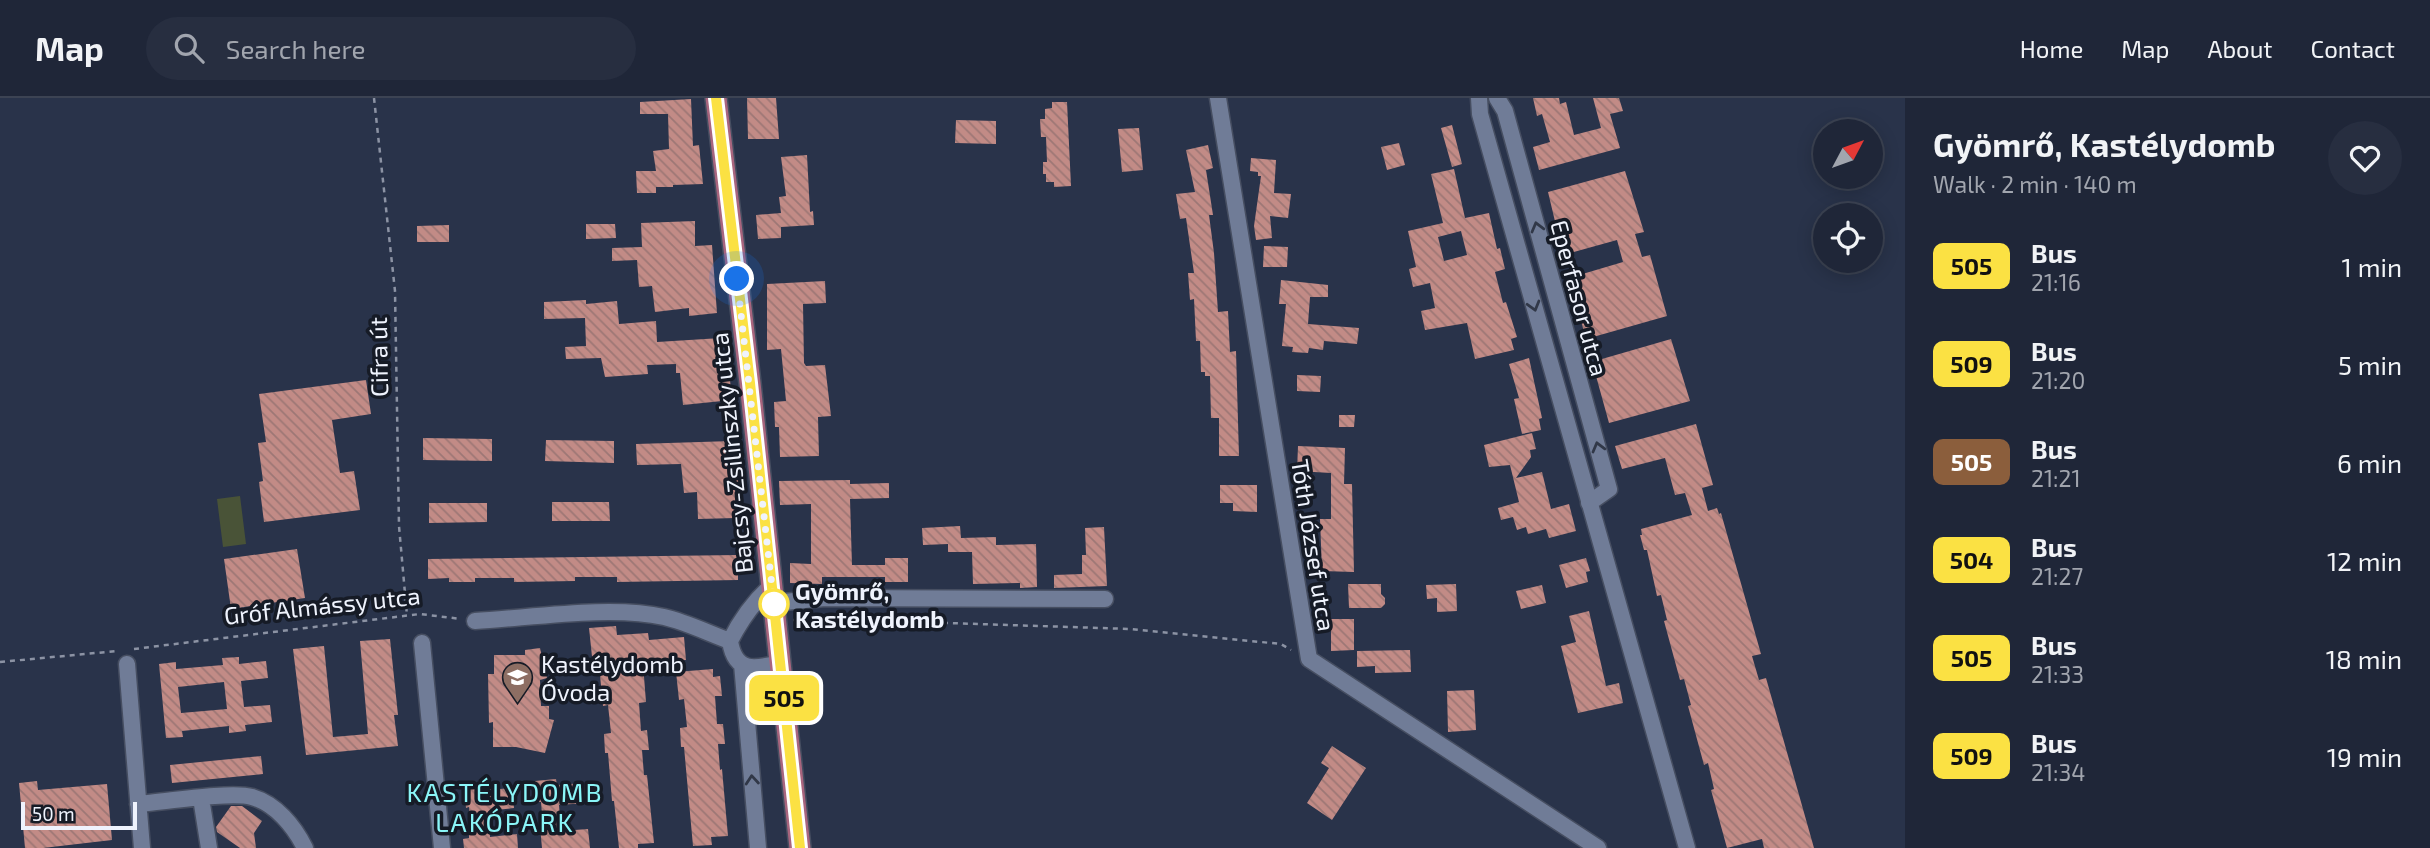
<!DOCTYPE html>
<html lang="en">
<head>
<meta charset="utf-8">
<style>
  body { margin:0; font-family:"Exo 2",sans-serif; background:#272e40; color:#f1f3f6; height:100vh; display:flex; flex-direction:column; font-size:26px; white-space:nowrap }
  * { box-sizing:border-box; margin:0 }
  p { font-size:23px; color:#a1a5ae }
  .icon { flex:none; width:38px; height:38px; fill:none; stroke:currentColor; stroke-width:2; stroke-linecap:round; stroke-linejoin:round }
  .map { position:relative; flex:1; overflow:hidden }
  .sheet { display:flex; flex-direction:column; background:#1f2638; width:525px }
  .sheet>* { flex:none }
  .badge { padding:0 14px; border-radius:10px; font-size:24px; line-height:46px }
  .needle { width:46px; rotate:49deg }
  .controls { position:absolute; left:1813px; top:21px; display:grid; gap:14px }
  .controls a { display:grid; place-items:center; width:70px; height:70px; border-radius:50%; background:#1f2638; box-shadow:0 4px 18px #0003,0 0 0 2px #3c4353; font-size:35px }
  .scale { position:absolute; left:21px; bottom:18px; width:116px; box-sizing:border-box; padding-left:7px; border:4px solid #eff3fd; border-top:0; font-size:19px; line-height:24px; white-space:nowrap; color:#eff3fd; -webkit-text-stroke:5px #161b26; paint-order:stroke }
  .you { position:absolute; width:35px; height:35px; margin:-18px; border:5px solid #fff; border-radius:50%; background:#1a73e8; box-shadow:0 0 0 10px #1a73e833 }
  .map>.badge { position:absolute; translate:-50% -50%; box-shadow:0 0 0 4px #fff }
  .round { display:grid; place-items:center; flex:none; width:74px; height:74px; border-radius:37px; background:#272e40 }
  .head { display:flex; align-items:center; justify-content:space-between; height:119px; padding:0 28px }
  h1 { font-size:33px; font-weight:700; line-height:52px }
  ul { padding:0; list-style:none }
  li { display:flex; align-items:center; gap:21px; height:98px; padding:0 28px }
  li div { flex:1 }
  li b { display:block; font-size:26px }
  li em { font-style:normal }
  li .badge { min-width:77px; font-weight:700; text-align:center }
  header { display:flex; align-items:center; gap:42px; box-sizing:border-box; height:98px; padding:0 35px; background:#1f2638; border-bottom:2px solid #3c4353 }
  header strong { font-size:33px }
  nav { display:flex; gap:38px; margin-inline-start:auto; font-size:24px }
  .search { width:490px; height:63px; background:#272e40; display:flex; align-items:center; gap:18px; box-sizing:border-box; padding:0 24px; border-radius:38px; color:#a1a5ae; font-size:26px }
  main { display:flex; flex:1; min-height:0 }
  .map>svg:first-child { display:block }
  .pitch { fill:#495337 }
  .building { fill:url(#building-back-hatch); fill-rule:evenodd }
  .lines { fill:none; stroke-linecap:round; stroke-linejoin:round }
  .minor-casing { stroke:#464e61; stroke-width:19 }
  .major-casing { stroke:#464e61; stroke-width:24 }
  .path { stroke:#8c93a4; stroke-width:2.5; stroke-dasharray:5 5; stroke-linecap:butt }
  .minor { stroke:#707c97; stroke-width:16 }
  .major { stroke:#a8657e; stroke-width:21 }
  .oneway { stroke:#313848 }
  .line-casing { stroke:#fff; stroke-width:16 }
  .line { stroke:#fbe143; stroke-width:10 }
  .walk { stroke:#eff3fd; stroke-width:7; stroke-dasharray:0 12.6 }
  .stop-dot { fill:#fff; stroke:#fbe143; stroke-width:3.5 }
  .labels { text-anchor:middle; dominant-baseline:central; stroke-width:7; stroke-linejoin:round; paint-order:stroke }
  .street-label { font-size:24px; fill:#eff3fd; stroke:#161b26 }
  .stop-label { font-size:24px; font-weight:bold; fill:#eff3fd; stroke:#161b26; text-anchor:start }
  .poi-label { font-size:24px; fill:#eff3fd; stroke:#161b26; text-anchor:start }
  .neighbourhood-label { font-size:26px; letter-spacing:2px; fill:#8af6f8; stroke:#161b26 }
</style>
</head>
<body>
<header>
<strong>Map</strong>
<div class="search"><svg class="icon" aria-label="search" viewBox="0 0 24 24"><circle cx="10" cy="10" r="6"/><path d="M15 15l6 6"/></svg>Search here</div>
<nav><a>Home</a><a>Map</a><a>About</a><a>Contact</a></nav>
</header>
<main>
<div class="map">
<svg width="1905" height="750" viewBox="0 0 1905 750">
  <defs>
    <pattern id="building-back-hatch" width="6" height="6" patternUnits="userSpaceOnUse" patternTransform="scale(1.75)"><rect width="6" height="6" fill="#c28b86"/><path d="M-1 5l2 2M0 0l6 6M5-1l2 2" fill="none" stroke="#9d7775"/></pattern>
  </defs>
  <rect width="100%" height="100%" fill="#29334a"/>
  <path class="pitch" d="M 240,398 L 246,446 L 223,449 L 217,401 Z"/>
  <path class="building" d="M 747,0 L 776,0 L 779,41 L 748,41 Z
    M 1533,0 L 1559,0 L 1560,6 L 1566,4 L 1574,37 L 1601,30 L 1593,0 L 1619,0 L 1623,13 L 1610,16 L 1620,50 L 1539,72 L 1533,49 L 1550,44 L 1542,16 L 1537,18 Z
    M 691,1 L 693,48 L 699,47 L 703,86 L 673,87 L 673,89 L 656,89 L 656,95 L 637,95 L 636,73 L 656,73 L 653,53 L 669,51 L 668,16 L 640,16 L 640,4 Z
    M 1052,4 L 1067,4 L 1071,88 L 1054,89 L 1054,84 L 1046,84 L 1046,76 L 1043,76 L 1043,64 L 1047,64 L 1046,39 L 1041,39 L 1040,21 L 1045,21 L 1045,11 L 1052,10 Z
    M 956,22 L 996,23 L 996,46 L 955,45 Z
    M 1452,27 L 1462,66 L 1452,69 L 1441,30 Z
    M 1139,30 L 1143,72 L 1122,74 L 1118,31 Z
    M 1399,45 L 1405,67 L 1387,72 L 1381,49 Z
    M 1208,47 L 1213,70 L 1206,72 L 1213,117 L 1209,117 L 1214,155 L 1218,214 L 1228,213 L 1230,254 L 1236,253 L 1239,358 L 1219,358 L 1219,320 L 1211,320 L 1210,278 L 1205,278 L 1205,274 L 1201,274 L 1200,243 L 1196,243 L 1194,201 L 1190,202 L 1188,175 L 1194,175 L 1186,120 L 1180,121 L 1176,96 L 1195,94 L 1186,52 Z
    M 807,57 L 810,114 L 813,113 L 814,127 L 781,129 L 781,140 L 758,141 L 756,117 L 781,115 L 779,99 L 786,98 L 781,59 Z
    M 1251,60 L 1276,62 L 1274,95 L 1291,96 L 1288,120 L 1270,118 L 1272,140 L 1256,142 L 1254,128 L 1261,78 L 1258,78 L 1258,74 L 1250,73 Z
    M 1454,71 L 1465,120 L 1489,115 L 1497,151 L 1500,150 L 1505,171 L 1495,174 L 1503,205 L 1506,204 L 1517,239 L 1511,241 L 1514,252 L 1475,261 L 1467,225 L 1425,232 L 1421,213 L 1435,210 L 1430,185 L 1413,189 L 1409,171 L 1416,169 L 1408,133 L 1443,125 L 1431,76 ZM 1461,133 L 1467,157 L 1444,163 L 1438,139 Z
    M 1625,73 L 1644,134 L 1635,136 L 1642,159 L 1650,157 L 1667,218 L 1586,241 L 1569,180 L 1623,164 L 1617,142 L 1563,157 L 1548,94 Z
    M 695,123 L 695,148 L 712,147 L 717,215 L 689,218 L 689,210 L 655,214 L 652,188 L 639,189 L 637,162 L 612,163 L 612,150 L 642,149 L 641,125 Z
    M 586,126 L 615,126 L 616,140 L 586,141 Z
    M 449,127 L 449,144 L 417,144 L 417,128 Z
    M 1264,148 L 1288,149 L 1287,169 L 1263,169 Z
    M 1281,182 L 1328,187 L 1328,199 L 1310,199 L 1308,226 L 1359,230 L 1357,246 L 1324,243 L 1323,252 L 1309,250 L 1308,255 L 1292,254 L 1293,249 L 1282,248 L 1286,206 L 1279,206 Z
    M 825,183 L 826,205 L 803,206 L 804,265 L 806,268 L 825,267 L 831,318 L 818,319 L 819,358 L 780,359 L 779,329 L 775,329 L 774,304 L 786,303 L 781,251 L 767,252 L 767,186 Z
    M 586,202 L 586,206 L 617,203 L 619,226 L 656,223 L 657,244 L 721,240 L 723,283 L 730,282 L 732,302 L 683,307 L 680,275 L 676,275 L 676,266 L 647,267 L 648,276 L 605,279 L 601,260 L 566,261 L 565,249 L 586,248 L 585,220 L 544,221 L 544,204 Z
    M 1671,241 L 1690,303 L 1609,325 L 1596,278 L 1599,277 L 1595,263 Z
    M 1529,260 L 1542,320 L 1539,321 L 1541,332 L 1522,336 L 1514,301 L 1519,300 L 1509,266 Z
    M 1297,277 L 1321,278 L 1320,294 L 1297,293 Z
    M 366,282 L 371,316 L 332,322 L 340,375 L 354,373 L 360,412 L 264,424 L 259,384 L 263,383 L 258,345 L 266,344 L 259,296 Z
    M 1339,317 L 1355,317 L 1354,329 L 1339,329 Z
    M 1696,326 L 1713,387 L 1702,390 L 1708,413 L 1717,410 L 1719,416 L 1721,415 L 1761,556 L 1752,558 L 1759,582 L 1766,580 L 1814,750 L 1764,750 L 1762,741 L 1727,750 L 1711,692 L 1714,691 L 1708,665 L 1704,667 L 1688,608 L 1691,607 L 1684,581 L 1680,582 L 1664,523 L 1667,522 L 1661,497 L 1657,498 L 1647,452 L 1644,452 L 1640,437 L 1642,437 L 1641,431 L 1692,417 L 1685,395 L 1675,397 L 1665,360 L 1622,371 L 1615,348 Z
    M 1532,335 L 1536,351 L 1530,352 L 1531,359 L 1516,380 L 1542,374 L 1551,411 L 1569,406 L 1576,433 L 1549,440 L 1546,431 L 1528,436 L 1526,429 L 1517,432 L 1513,419 L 1501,422 L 1498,410 L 1519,404 L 1510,367 L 1489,369 L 1484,347 Z
    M 423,340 L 492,341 L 492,363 L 423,362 Z
    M 546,342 L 614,343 L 614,365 L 545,363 Z
    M 732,343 L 733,372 L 738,372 L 739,391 L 735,391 L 736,420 L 698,421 L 697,394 L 684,395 L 681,366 L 637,367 L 636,346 Z
    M 1298,348 L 1345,350 L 1344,386 L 1352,386 L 1354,474 L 1322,473 L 1320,421 L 1331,421 L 1331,375 L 1297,373 Z
    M 850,382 L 850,386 L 889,385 L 889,400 L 850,401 L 852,467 L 885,467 L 885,460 L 908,460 L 908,484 L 885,484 L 885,479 L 822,479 L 822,486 L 790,485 L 790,465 L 811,466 L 811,406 L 780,407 L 779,383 Z
    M 1220,387 L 1257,387 L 1257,414 L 1233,413 L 1233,405 L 1220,405 Z
    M 552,404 L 609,404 L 610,423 L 552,423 Z
    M 429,405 L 487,405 L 487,424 L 429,425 Z
    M 960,428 L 961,440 L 996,439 L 996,447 L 1036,446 L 1037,489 L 1020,490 L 1020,485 L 973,486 L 972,454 L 948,454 L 948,446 L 923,447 L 922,430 Z
    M 1104,429 L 1107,488 L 1054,490 L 1054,477 L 1082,476 L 1082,457 L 1086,457 L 1085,430 Z
    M 297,451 L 305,500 L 231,511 L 224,461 Z
    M 738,457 L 738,482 L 617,484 L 617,479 L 575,479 L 575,483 L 514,484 L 514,480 L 475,480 L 475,484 L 449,484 L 449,480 L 428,481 L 428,461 Z
    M 1586,460 L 1590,473 L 1586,474 L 1588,484 L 1566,490 L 1559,467 Z
    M 1348,486 L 1381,486 L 1381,496 L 1385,500 L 1385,506 L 1381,510 L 1349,510 Z
    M 1456,486 L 1457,513 L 1437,514 L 1437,500 L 1427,501 L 1426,487 Z
    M 1542,487 L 1546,505 L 1521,511 L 1516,493 Z
    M 1589,513 L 1606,588 L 1619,585 L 1623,605 L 1578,615 L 1561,548 L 1576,544 L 1569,518 Z
    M 1331,521 L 1354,521 L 1354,552 L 1331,553 Z
    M 616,528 L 617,537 L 648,535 L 649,542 L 684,539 L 686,562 L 643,566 L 646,604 L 639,605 L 641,633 L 647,632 L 649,652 L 642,652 L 644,677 L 647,677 L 654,745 L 638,746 L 638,750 L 619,750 L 614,703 L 612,703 L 608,655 L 605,655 L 604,636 L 611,635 L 608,607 L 603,608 L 599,567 L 593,568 L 589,530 Z
    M 390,541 L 398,617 L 394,617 L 398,648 L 306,657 L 293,551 L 324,548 L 333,639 L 368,636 L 360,543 Z
    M 540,550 L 547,580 L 540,582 L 541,608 L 549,608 L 549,621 L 554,622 L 545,655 L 516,649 L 493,649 L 493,624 L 489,625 L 488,576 L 494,576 L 494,557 L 525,557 L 525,552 Z
    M 1410,552 L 1411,574 L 1375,575 L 1375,568 L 1357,569 L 1357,553 Z
    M 239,559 L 239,566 L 266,563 L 268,580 L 241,583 L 244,609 L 270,607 L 272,624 L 245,627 L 246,633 L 229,635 L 229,628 L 182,633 L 183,639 L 166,640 L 159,566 L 176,564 L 176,571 L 223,567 L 222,560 ZM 224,584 L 227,611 L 181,615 L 178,589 Z
    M 713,571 L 713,579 L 720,578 L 722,598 L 715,598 L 717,626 L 723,626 L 725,646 L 718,646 L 720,672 L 722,671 L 728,738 L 711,739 L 712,747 L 693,748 L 684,649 L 681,649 L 680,630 L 687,629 L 684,601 L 679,602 L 676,574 Z
    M 1474,592 L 1476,632 L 1448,634 L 1447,593 Z
    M 1332,648 L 1366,670 L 1332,722 L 1307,705 L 1329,670 L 1321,665 Z
    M 261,658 L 263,676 L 172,685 L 170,667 Z
    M 556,681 L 557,687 L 584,685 L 586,705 L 559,707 L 561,733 L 588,731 L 590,750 L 542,750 L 540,729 L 543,729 L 541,704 L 537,704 L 535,683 Z
    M 37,683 L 38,692 L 107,686 L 112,742 L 43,750 L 25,750 L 19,685 Z
    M 485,686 L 485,692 L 512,690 L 514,710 L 488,713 L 490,739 L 517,736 L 518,750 L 464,750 L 463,741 L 469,740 L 469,735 L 471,735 L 469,709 L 466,710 L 464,688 Z
    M 231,708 L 242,708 L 262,723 L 254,735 L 256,750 L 240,750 L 217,734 L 216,729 Z"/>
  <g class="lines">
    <defs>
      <path id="minor" d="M 1218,0 L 1309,561 L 1598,750
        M 1479,0 L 1480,16 L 1687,750
        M 1497,0 L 1505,13 L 1609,391 L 1589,405
        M 772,487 C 753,504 741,521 730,543 C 735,576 756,571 780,565
        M 774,505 L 825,500 L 1105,501
        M 475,523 C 530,520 611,507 664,519 C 686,524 708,535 730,543
        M 422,545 L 442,750
        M 127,566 L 142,750
        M 742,566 L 758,750
        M 201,700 L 209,750
        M 138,706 C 164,704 231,693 252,699 C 276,706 294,728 305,750"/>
      <path id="major" d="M 716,0 L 750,285 L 800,750"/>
    </defs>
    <use href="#minor" class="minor-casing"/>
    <use href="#major" class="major-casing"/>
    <path class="path" d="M 374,0 L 395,193 L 399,428 L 407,518
      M 793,522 L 827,521 L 1130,531 L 1281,546 L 1291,552
      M 134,551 L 420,516 L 461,521
      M 0,564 L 117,553"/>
    <use href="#minor" class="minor"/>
    <use href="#major" class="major"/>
  </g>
  <defs><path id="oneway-chevron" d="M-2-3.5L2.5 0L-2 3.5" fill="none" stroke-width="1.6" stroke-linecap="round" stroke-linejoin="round" transform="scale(1.75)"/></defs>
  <g class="oneway">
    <use href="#oneway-chevron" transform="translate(1537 129) rotate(-105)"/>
    <use href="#oneway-chevron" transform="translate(1534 208) rotate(74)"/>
    <use href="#oneway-chevron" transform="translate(1598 349) rotate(-105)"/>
    <use href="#oneway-chevron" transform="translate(752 682) rotate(-95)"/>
  </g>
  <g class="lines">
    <defs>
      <path id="line" d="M 716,0 L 750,285 L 800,750"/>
    </defs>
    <use href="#line" class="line-casing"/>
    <use href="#line" class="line"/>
    <path class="walk" d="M 737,181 L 774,506"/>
  </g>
  <defs>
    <symbol id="school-pin" viewBox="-11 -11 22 30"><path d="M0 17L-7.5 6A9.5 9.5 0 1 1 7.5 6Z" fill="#8d6e63" stroke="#161b26"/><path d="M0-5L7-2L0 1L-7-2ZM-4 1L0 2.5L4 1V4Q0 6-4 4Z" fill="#fff"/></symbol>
  </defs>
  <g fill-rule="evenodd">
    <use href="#school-pin" x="500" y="562" width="35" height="47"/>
  </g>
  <circle class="stop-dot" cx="774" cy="506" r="14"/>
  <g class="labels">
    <g class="street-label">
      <text transform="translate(1580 200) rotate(75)">Eperfasor utca</text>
      <text transform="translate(378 259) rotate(-91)">Cifra út</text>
      <text transform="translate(731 355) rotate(-96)">Bajcsy-Zsilinszky utca</text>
      <text transform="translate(1314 447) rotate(81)">Tóth József utca</text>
      <text transform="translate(322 507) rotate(-6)">Gróf Almássy utca</text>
    </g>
    <g class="stop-label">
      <text x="795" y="492">Gyömrő,<tspan x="795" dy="28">Kastélydomb</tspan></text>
    </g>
    <g class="poi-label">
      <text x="541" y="565">Kastélydomb<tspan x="541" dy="28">Óvoda</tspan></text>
    </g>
    <g class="neighbourhood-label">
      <text x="505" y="693">KASTÉLYDOMB<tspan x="505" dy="30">LAKÓPARK</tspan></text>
    </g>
  </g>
</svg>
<div class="controls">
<a><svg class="needle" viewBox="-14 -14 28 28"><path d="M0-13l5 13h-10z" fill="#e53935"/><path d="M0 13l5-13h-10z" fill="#a1a5ae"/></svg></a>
<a><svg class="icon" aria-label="locate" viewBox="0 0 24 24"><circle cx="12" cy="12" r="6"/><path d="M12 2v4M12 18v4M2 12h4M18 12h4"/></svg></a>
</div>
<div class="scale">50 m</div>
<div class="you" style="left:737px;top:181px"></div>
<b class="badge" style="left:784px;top:600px;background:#fbe143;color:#111">505</b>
</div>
<section class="sheet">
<div class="head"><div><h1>Gyömrő, Kastélydomb</h1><p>Walk · 2 min · 140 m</p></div><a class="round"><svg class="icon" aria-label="heart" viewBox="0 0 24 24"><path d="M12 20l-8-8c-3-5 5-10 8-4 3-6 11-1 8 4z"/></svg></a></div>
<ul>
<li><span class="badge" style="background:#fbe143;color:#111">505</span><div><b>Bus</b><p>21:16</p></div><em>1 min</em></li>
<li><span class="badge" style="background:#fbe143;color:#111">509</span><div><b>Bus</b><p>21:20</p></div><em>5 min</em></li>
<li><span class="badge" style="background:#8b5e3c;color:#fff">505</span><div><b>Bus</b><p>21:21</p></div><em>6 min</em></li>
<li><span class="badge" style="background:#fbe143;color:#111">504</span><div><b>Bus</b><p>21:27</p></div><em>12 min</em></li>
<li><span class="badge" style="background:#fbe143;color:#111">505</span><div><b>Bus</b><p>21:33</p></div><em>18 min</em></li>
<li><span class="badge" style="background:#fbe143;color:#111">509</span><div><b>Bus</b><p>21:34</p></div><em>19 min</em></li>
</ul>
</section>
</main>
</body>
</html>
